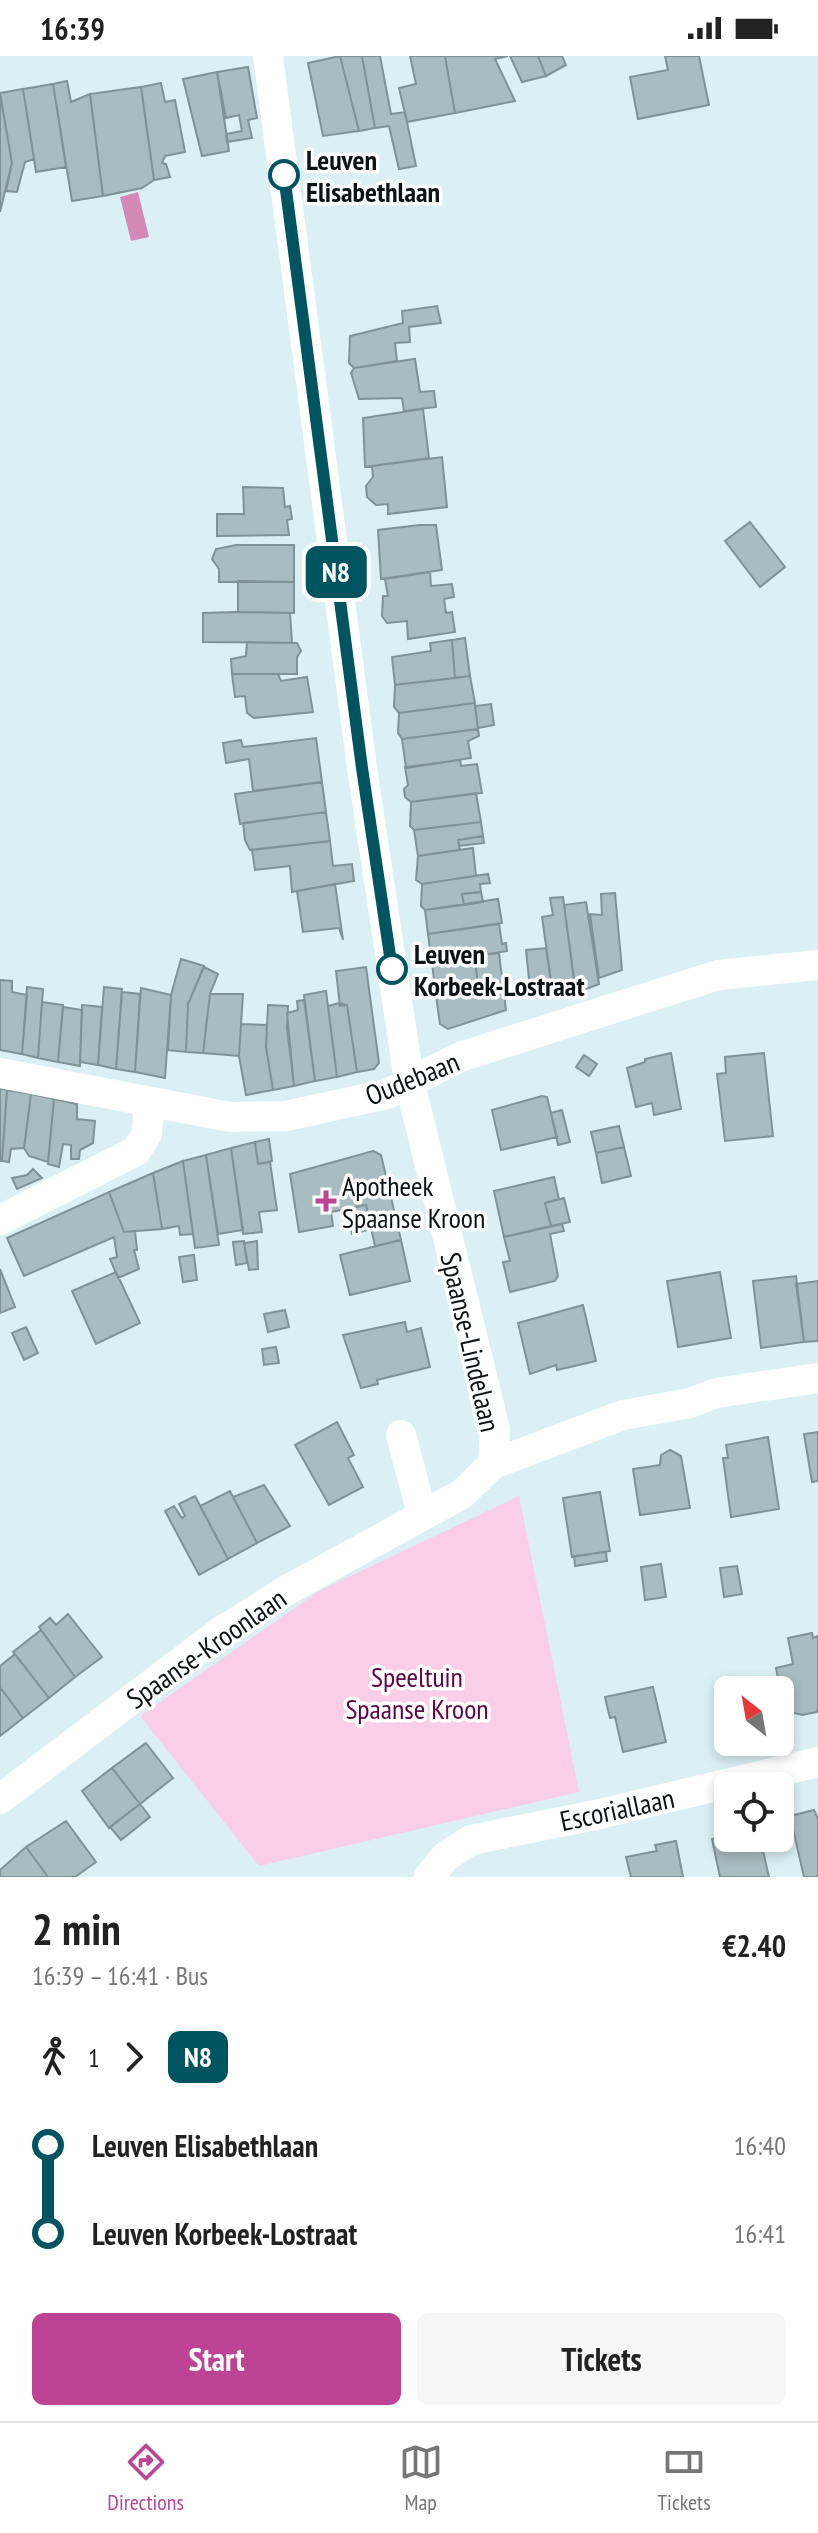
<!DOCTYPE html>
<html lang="en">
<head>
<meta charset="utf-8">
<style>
  body { margin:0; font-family:"PT Sans Narrow",sans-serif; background:#f6f6f6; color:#222; height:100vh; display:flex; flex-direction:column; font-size:30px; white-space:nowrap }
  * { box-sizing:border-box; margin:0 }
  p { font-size:26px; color:#767676 }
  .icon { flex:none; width:44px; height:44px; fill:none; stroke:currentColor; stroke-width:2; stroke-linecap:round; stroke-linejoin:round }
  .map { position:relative; height:1821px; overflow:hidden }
  .panel { display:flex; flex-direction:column; background:#fff; flex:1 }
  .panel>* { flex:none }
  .badge { padding:0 16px; border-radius:12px; font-size:28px; line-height:52px }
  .needle { width:52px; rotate:329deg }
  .fabs { position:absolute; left:714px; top:1620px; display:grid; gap:16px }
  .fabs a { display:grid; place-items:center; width:80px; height:80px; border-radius:12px; background:#fff; box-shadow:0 4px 12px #0003; font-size:40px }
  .map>.badge { position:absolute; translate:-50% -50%; box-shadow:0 0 0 4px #fff }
  .legs { display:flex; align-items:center; gap:12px; height:88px; padding:0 32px; font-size:26px }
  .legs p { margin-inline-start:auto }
  .summary { display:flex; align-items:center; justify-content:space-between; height:136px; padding:0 32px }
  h1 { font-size:44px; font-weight:800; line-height:60px }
  .button { display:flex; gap:16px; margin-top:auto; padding:16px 32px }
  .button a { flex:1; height:92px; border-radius:12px; background:#bd4395; color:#fff; font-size:32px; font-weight:800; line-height:92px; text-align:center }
  .button a+a { background:#f6f6f6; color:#222 }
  ul { padding:0 32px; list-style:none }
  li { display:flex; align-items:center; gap:28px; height:88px; font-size:30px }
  li i { display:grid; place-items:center; width:12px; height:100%; margin:0 10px; background:currentColor }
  li i::after { content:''; width:20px; height:20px; margin:-10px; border:6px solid; border-radius:50%; background:#fff }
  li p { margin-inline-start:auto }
  li:first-child i { background:linear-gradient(#0000 50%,currentColor 0) }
  li:last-child i { background:linear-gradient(currentColor 50%,#0000 0) }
  .status { display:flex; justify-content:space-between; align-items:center; height:56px; padding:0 40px; background:#fff; direction:ltr }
  .status svg { height:22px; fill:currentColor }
  .tabs { display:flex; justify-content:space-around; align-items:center; height:112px; border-top:2px solid #e0e0e0; background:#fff; font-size:22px; color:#767676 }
  .tabs a { display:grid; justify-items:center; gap:4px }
  .tabs .active { color:#bd4395 }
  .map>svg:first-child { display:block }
  .green { fill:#facee7 }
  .water { fill:#d289b5 }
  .building { fill:#a8bdc1; stroke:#7f9397; stroke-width:2 }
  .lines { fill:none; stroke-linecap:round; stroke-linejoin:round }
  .street { stroke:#fff; stroke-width:30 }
  .line-1-casing { stroke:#fff; stroke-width:18 }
  .line-1 { stroke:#005460; stroke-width:12 }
  .stop-1-dot { fill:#fff; stroke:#005460; stroke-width:4 }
  .poi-dot { fill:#bd4395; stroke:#fff; stroke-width:3 }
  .labels { text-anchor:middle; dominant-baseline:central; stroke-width:7; stroke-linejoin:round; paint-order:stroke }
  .stop-label { font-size:28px; font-weight:bold; fill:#0b1214; stroke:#fff; text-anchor:start }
  .street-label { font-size:28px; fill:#0b1214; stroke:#fff }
  .poi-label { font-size:28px; fill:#0b1214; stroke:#fff; text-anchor:start }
  .park-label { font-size:28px; fill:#5f0547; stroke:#fff }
</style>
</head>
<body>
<div class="status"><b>16:39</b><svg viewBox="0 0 49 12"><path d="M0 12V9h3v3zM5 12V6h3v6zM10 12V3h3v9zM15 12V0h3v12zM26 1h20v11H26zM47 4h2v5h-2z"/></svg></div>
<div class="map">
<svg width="818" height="1821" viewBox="0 0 818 1821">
  <rect width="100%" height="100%" fill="#daf0f4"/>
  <path class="green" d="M 519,1440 L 579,1736 L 259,1810 L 140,1660 L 319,1535 Z"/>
  <path class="water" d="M 138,136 L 149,181 L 131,185 L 120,141 Z"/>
  <path class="building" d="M 340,0 L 359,75 L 323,80 L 308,7 Z
    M 340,0 L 362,0 L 375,72 L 359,75 Z
    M 362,0 L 380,0 L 391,58 L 405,56 L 416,110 L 399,113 L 389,70 L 375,72 Z
    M 410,0 L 445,0 L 455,57 L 407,66 L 399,32 L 416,28 Z
    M 445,0 L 508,0 L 495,3 L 515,45 L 455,57 Z
    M 510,0 L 538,0 L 546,20 L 522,26 Z
    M 538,0 L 562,0 L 566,9 L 546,20 Z
    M 665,0 L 699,0 L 709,49 L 638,63 L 630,21 L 668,14 Z
    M 248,11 L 257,62 L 248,64 L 252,82 L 227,86 L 226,78 L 242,75 L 239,59 L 226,62 L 217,16 Z
    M 217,16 L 229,95 L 202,100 L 183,23 Z
    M 67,25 L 71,46 L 90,38 L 103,140 L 72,145 L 53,28 Z
    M 161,27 L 165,46 L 175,44 L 185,96 L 165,100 L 162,107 L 166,108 L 170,121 L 154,124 L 141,31 Z
    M 53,28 L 66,111 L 36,116 L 23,33 Z
    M 141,31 L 154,124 L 142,132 L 103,140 L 90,38 Z
    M 23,33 L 34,103 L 25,106 L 17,136 L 6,135 L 12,107 L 0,37 Z
    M 0,38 L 12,107 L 0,156 Z
    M 437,250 L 441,267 L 409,271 L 410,286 L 395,287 L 397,305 L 354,312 L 349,307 L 350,280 L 403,267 L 402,255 Z
    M 415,303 L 420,336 L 434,335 L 436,351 L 404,355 L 402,342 L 359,343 L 351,317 L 354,312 Z
    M 423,353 L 429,402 L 365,411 L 363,362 Z
    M 442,401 L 447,451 L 388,458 L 388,448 L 376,449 L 367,441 L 366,430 L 373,421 L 372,410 Z
    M 243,431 L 283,432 L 285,451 L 290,450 L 292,463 L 287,464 L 289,479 L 217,480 L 217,458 L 244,458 Z
    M 750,466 L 785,511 L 760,531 L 725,485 Z
    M 420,469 L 436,469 L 442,514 L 381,523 L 378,474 Z
    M 236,489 L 294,489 L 294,526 L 219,526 L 219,513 L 212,503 L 216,493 Z
    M 430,516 L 431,530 L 452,528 L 454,541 L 444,543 L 446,557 L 452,556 L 455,576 L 408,583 L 407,565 L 387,567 L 382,560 L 383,540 L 388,540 L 385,523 Z
    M 238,525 L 294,526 L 294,557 L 238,556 Z
    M 235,556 L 290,557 L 292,587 L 203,586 L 203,557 Z
    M 465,582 L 470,620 L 455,622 L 452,584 Z
    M 452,584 L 455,622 L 395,629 L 392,601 L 431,595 L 430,587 Z
    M 247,586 L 297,587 L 301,595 L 297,601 L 297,618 L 232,618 L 231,603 L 246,600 Z
    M 232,618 L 278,618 L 281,625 L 307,621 L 313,656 L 254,662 L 247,657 L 245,640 L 235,641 Z
    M 470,620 L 475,647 L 399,657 L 394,651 L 395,629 Z
    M 475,647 L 478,673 L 402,683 L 398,677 L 399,657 Z
    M 491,648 L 494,669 L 478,672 L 475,650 Z
    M 478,673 L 479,680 L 468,685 L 471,702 L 406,712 L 402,683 Z
    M 316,682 L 322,726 L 253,735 L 249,703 L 226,707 L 223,687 L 241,684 L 243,691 Z
    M 460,704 L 461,710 L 477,708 L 482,737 L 411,746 L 405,741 L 404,733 L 408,729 L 405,711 Z
    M 322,726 L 326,756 L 240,768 L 235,738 Z
    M 476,737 L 481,766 L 414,774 L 410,770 L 411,746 Z
    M 326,756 L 330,785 L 250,794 L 245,784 L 243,767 Z
    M 481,766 L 483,780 L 458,784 L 460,794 L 418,800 L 414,774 Z
    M 483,780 L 484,787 L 459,790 L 458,784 Z
    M 330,785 L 333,810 L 352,808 L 354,825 L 292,836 L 290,810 L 255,814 L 252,794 Z
    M 473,792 L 476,820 L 422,828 L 416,824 L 418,800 Z
    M 488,818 L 490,827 L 480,828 L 481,836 L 462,838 L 464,849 L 425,854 L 421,850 L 422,828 Z
    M 335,828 L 343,884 L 339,872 L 303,876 L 297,835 Z
    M 481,836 L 483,846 L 464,849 L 462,838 Z
    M 615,837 L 622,914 L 599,922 L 590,858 L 602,859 L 601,838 Z
    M 563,841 L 575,932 L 553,939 L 542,861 L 553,859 L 550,842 Z
    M 498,843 L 502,867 L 428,878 L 425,854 Z
    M 586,846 L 599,928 L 576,937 L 564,849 Z
    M 499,868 L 502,888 L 506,887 L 507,895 L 432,907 L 428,878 Z
    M 546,892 L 553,939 L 531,942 L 526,894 Z
    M 499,897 L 506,954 L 448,973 L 440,968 L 435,933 L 478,927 L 474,900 Z
    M 474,900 L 478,927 L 435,932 L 432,907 Z
    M 181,903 L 204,910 L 188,948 L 186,996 L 168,994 L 171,939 Z
    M 204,911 L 218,918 L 210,938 L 203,997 L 186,996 L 188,948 Z
    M 366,911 L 379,1007 L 374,1013 L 357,1016 L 347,949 L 340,950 L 336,915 Z
    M 0,924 L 12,925 L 12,936 L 27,939 L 22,998 L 0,994 Z
    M 27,931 L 43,933 L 38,1002 L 22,998 Z
    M 104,931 L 122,933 L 116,1013 L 98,1009 Z
    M 141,932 L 171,939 L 165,1022 L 135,1016 Z
    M 326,935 L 337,1021 L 315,1025 L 304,939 Z
    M 122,936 L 140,938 L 135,1016 L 116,1013 Z
    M 210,938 L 243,938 L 239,1000 L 203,997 Z
    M 304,944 L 315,1025 L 294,1030 L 287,957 L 298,954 L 297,945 Z
    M 42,946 L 63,949 L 58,1006 L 38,1002 Z
    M 339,947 L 347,949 L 357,1016 L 337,1021 L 328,950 Z
    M 82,949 L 102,951 L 98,1009 L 80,1006 Z
    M 268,949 L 288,950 L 287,972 L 294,1030 L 273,1034 L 266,991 Z
    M 63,951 L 82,954 L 80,1010 L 58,1006 Z
    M 241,968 L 267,969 L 266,991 L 273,1034 L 246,1039 L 239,1000 Z
    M 671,997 L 681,1053 L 654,1059 L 652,1047 L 636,1051 L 627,1012 L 645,1006 L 645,1003 Z
    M 764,997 L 773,1080 L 725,1085 L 717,1018 L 726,1017 L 725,1001 Z
    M 584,999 L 597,1008 L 589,1020 L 576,1011 Z
    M 0,1032 L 7,1034 L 2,1105 L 0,1105 Z
    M 7,1034 L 31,1038 L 24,1092 L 11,1093 L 9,1106 L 2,1105 Z
    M 31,1038 L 54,1043 L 48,1106 L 29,1100 L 24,1092 Z
    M 542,1040 L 547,1041 L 557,1081 L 501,1094 L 492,1054 Z
    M 54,1043 L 77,1048 L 77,1063 L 95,1065 L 93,1087 L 80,1094 L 79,1103 L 71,1103 L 71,1089 L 63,1088 L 59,1111 L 48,1108 Z
    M 562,1054 L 570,1086 L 558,1089 L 551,1057 Z
    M 619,1070 L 624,1091 L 596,1097 L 591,1076 Z
    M 269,1083 L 272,1105 L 258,1108 L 255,1086 Z
    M 255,1086 L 258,1108 L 270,1106 L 277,1154 L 259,1156 L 262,1176 L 243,1178 L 231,1092 Z
    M 624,1091 L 631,1120 L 602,1127 L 596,1097 Z
    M 231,1092 L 243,1174 L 218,1178 L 206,1099 Z
    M 373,1095 L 381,1099 L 401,1184 L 375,1190 L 366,1149 L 331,1156 L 333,1170 L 299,1176 L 290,1118 Z
    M 206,1099 L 219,1189 L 195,1192 L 183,1105 Z
    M 183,1105 L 193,1178 L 180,1179 L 179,1170 L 162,1173 L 153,1117 Z
    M 33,1113 L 42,1122 L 17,1133 L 12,1122 L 27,1119 Z
    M 153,1117 L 162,1173 L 124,1176 L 109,1136 Z
    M 554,1121 L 559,1143 L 545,1147 L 551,1170 L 504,1181 L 494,1135 Z
    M 109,1136 L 124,1176 L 135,1175 L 137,1194 L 134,1194 L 139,1213 L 118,1222 L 110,1203 L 117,1201 L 114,1181 L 24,1220 L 7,1182 Z
    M 564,1142 L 570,1166 L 551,1170 L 545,1147 Z
    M 366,1149 L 371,1173 L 352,1178 L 346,1153 Z
    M 562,1168 L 564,1175 L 550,1178 L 558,1220 L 555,1225 L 510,1236 L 503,1206 L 510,1205 L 504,1181 Z
    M 401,1184 L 410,1225 L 350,1239 L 340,1199 Z
    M 244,1185 L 247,1207 L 236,1209 L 233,1186 Z
    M 257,1185 L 258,1213 L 249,1214 L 244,1187 Z
    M 194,1199 L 197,1224 L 183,1226 L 179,1201 Z
    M 0,1213 L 15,1251 L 0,1257 Z
    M 116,1216 L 140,1267 L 96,1288 L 72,1235 Z
    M 720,1216 L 731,1282 L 678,1291 L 667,1225 Z
    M 796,1220 L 804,1286 L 761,1292 L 753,1225 Z
    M 818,1225 L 818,1285 L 804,1286 L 796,1228 Z
    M 583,1249 L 596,1305 L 557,1314 L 556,1309 L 530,1318 L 518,1267 Z
    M 285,1254 L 289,1271 L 268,1276 L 264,1258 Z
    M 405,1266 L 407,1276 L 421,1272 L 430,1311 L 377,1324 L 378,1328 L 361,1332 L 343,1279 Z
    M 26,1271 L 38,1297 L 24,1304 L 12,1277 Z
    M 276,1291 L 279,1307 L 264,1309 L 262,1293 Z
    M 337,1366 L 354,1399 L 348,1402 L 363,1431 L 329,1449 L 295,1389 Z
    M 818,1376 L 818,1425 L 812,1426 L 804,1378 Z
    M 768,1381 L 779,1453 L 731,1461 L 723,1402 L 728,1402 L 726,1389 Z
    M 670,1394 L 681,1400 L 690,1452 L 640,1459 L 633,1413 L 660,1409 L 661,1399 Z
    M 264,1429 L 290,1470 L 257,1487 L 233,1441 Z
    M 230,1435 L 257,1487 L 228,1503 L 200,1450 Z
    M 600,1436 L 610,1495 L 572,1501 L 563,1442 Z
    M 195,1440 L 228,1503 L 199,1519 L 165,1455 L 174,1450 L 182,1462 L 185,1460 L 179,1448 Z
    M 606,1496 L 607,1505 L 575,1510 L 574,1500 Z
    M 661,1508 L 666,1541 L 645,1544 L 641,1511 Z
    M 737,1510 L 742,1538 L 724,1541 L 720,1512 Z
    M 68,1558 L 102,1601 L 75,1621 L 39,1571 L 50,1562 L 56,1569 Z
    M 41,1574 L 75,1621 L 49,1642 L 13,1596 Z
    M 812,1577 L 813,1582 L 818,1580 L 818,1652 L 817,1656 L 802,1659 L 784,1654 L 776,1612 L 793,1608 L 788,1582 Z
    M 15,1598 L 49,1642 L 23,1662 L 0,1631 L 0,1610 Z
    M 0,1631 L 23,1662 L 0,1680 Z
    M 653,1631 L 666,1686 L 623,1696 L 615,1661 L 610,1662 L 605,1641 Z
    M 146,1687 L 173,1722 L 140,1748 L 112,1712 Z
    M 112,1712 L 140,1748 L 109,1772 L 82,1735 Z
    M 140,1748 L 150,1761 L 121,1784 L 110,1771 Z
    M 814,1754 L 818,1763 L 818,1821 L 804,1821 L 790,1760 Z
    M 66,1765 L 96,1806 L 75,1821 L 48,1821 L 26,1791 Z
    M 728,1780 L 760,1782 L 769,1821 L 720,1821 L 712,1783 Z
    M 676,1785 L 683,1821 L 631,1821 L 626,1801 L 657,1795 L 655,1789 Z
    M 26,1791 L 48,1821 L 0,1821 L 0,1814 Z"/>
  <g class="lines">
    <path class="street" d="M 268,0 L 362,712 L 409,1024 L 495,1373 L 493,1408
      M 0,1017 L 230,1061 L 286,1060 L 387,1038 L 460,1001 L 718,919 L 818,909
      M 0,1164 L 136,1095 L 147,1078 L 149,1047
      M 401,1379 L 422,1458
      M 0,1743 L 219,1577 L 289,1533 L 462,1438 L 493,1408 L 623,1359 L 690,1347 L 716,1337 L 818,1322
      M 429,1821 L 446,1800 L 471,1784 L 600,1758 L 818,1706"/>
  </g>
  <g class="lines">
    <defs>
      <path id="line-1" d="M 284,119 L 362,712 L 392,913"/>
    </defs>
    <use href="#line-1" class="line-1-casing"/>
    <use href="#line-1" class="line-1"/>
  </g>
  <g class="stop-1-dot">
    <circle cx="284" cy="119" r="14"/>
    <circle cx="392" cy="913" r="14"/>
  </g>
  <path class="poi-dot" d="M322 1133h8v8h8v8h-8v8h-8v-8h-8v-8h8z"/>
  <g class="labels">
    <g class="stop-label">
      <text x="306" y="103">Leuven<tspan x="306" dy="32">Elisabethlaan</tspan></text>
      <text x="414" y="897">Leuven<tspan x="414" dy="32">Korbeek-Lostraat</tspan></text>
    </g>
    <g class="street-label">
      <text transform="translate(412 1022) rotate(-22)">Oudebaan</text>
      <text transform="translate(471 1286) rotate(77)">Spaanse-Lindelaan</text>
      <text transform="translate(206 1592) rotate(-35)">Spaanse-Kroonlaan</text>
      <text transform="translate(617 1753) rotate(-12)">Escoriallaan</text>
    </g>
    <g class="poi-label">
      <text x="342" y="1129">Apotheek<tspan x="342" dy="32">Spaanse Kroon</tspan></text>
    </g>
    <g class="park-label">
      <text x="417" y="1620">Speeltuin<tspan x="417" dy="32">Spaanse Kroon</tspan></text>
    </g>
  </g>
</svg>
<div class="fabs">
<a><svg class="needle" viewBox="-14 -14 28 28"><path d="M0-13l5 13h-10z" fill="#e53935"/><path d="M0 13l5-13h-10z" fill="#767676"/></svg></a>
<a><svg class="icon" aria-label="locate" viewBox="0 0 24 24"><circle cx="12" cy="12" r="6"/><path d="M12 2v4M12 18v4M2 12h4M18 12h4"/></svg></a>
</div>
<b class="badge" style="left:336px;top:516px;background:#005460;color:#fff">N8</b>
</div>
<section class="panel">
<div class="summary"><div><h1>2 min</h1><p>16:39 – 16:41 · Bus</p></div><b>€2.40</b></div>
<div class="legs"><svg class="icon" aria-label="walk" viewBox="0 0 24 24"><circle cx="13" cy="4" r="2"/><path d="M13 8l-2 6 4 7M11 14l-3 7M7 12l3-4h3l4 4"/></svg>1<svg class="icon" aria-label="forward" viewBox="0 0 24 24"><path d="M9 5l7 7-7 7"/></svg><b class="badge" style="background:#005460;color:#fff">N8</b></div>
<ul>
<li><i style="color:#005460"></i><b>Leuven Elisabethlaan</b><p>16:40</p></li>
<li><i style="color:#005460"></i><b>Leuven Korbeek-Lostraat</b><p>16:41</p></li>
</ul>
<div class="button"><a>Start</a><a>Tickets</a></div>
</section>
<nav class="tabs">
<a class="active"><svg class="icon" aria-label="directions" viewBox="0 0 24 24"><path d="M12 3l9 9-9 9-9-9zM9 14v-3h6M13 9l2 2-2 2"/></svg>Directions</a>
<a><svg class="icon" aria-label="map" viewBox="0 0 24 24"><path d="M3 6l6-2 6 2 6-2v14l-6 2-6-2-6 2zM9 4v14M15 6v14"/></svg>Map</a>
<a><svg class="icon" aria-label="tickets" viewBox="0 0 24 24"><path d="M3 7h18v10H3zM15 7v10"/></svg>Tickets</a>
</nav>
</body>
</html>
